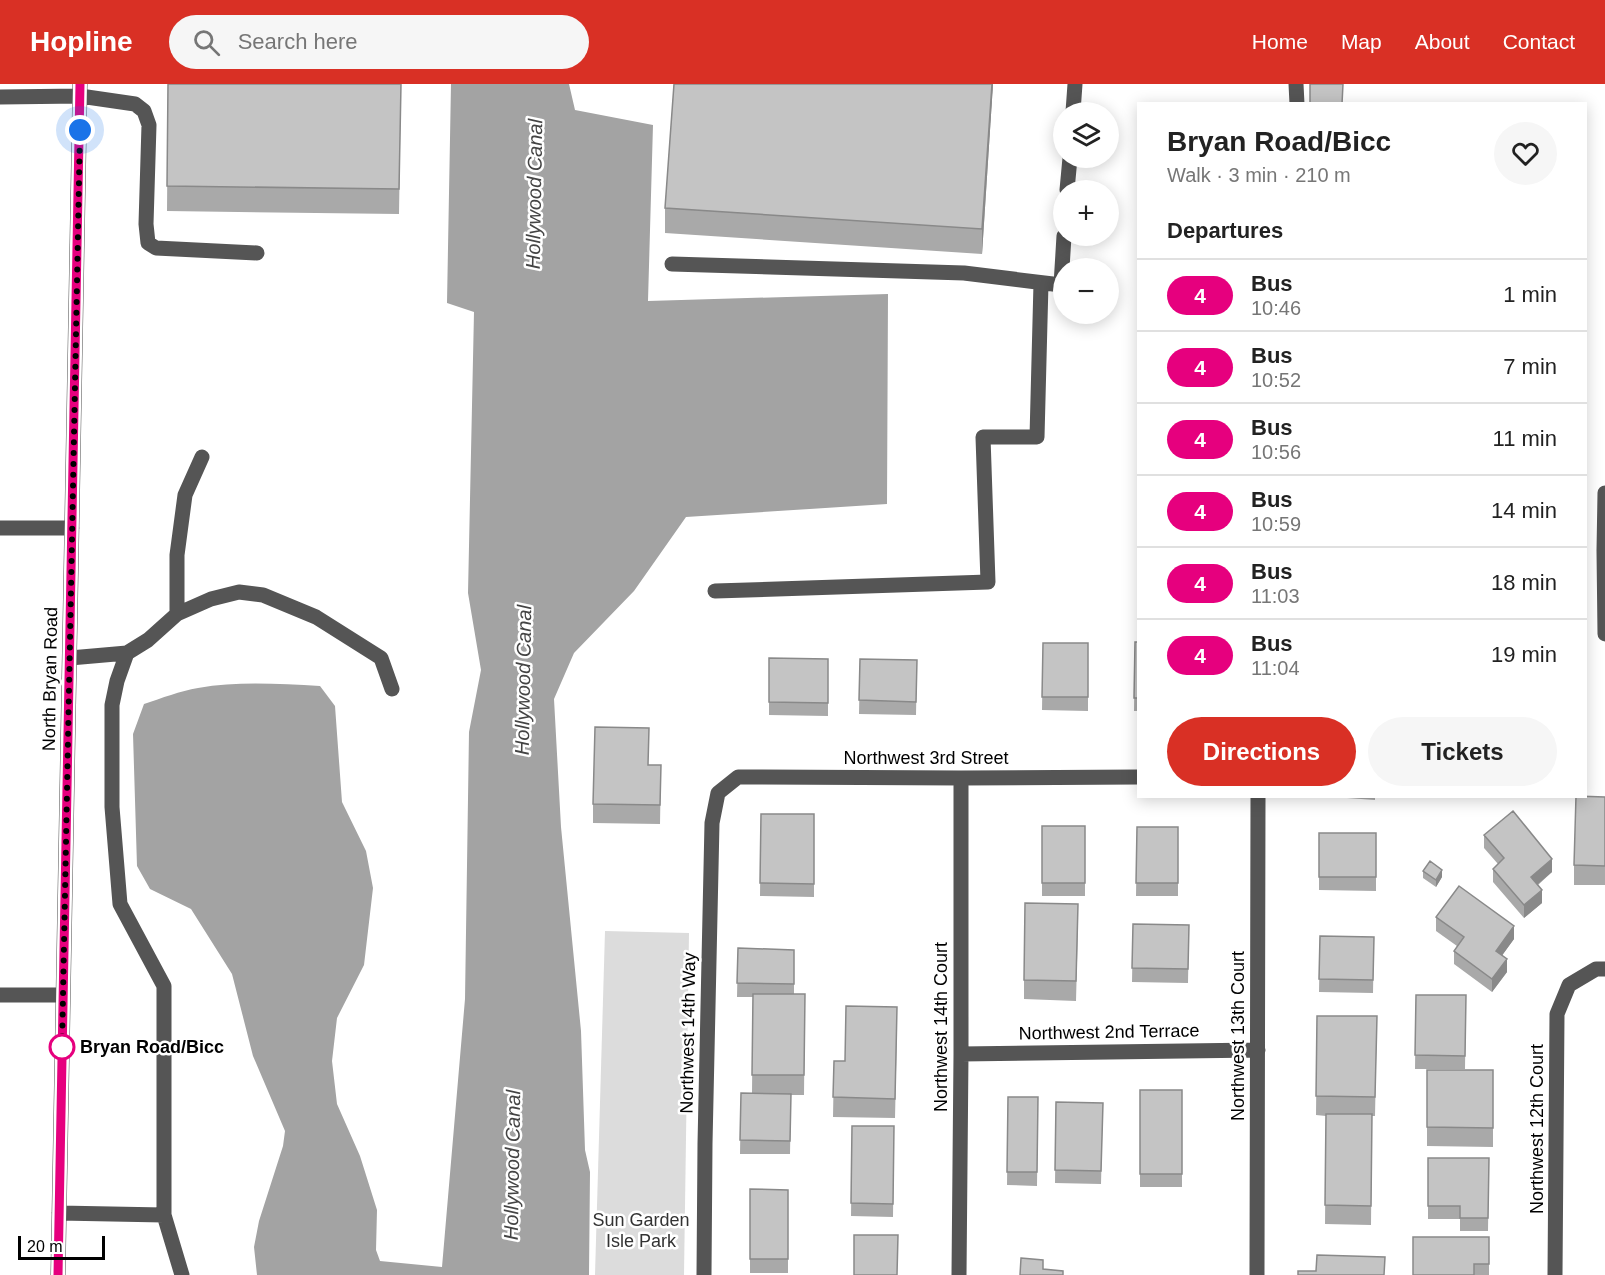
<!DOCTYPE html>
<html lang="en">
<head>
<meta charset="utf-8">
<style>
  body { margin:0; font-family:Arial,sans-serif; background:#f6f6f6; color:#222; height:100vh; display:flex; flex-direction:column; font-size:22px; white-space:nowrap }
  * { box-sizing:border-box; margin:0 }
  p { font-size:20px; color:#767676 }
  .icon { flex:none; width:33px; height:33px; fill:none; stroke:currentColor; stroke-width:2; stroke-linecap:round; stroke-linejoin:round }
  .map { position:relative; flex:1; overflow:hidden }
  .panel { position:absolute; left:1137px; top:18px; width:450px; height:696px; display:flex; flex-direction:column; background:#fff; border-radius:0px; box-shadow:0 3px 15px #0003 }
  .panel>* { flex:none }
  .badge { padding:0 12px; border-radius:20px; font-size:21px; line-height:39px }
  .buttons { position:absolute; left:1053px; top:18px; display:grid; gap:12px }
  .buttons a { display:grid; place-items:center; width:66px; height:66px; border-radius:50%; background:#fff; box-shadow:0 3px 15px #0003; font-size:30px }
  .scale { position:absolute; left:18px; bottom:15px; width:87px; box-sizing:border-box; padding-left:6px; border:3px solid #000; border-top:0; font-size:16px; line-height:21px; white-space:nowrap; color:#000; -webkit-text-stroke:4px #fff; paint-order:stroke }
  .you { position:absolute; width:30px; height:30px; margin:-15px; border:4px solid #fff; border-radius:50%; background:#1a73e8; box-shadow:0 0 0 9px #1a73e833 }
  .map>.badge { position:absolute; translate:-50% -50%; box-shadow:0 0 0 3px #fff }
  h2 { padding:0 30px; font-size:22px; line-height:54px }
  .round { display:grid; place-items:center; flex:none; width:63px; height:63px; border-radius:32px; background:#f6f6f6 }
  .overview { display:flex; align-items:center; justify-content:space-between; height:102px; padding:0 30px }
  h1 { font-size:28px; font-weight:700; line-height:45px }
  .cta { display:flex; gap:12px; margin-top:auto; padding:12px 30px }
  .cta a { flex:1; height:69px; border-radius:36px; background:#d93025; color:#fff; font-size:24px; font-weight:700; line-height:69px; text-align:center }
  .cta a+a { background:#f6f6f6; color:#222 }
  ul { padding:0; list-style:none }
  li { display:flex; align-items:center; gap:18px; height:72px; padding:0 30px; border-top:2px solid #e0e0e0 }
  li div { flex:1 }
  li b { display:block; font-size:22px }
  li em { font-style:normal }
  li .badge { min-width:66px; font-weight:700; text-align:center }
  header { display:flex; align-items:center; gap:36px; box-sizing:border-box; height:84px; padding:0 30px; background:#d93025; color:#fff }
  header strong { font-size:28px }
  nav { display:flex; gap:33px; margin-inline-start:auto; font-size:21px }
  .search { width:420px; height:54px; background:#f6f6f6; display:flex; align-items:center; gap:15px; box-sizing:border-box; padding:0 21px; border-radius:33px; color:#767676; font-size:22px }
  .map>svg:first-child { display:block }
  .green { fill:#dcdcdc }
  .water { fill:#a3a3a3 }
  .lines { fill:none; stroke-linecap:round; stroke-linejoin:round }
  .minor { stroke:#555; stroke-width:15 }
  .wall { fill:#a9a9a9 }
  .shaded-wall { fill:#898989 }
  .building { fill:#c4c4c4; stroke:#898989; stroke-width:1.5 }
  .line-casing { stroke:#fff; stroke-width:14 }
  .line { stroke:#e6007e; stroke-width:9 }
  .walk { stroke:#000; stroke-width:6; stroke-dasharray:0 10.8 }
  .stop-dot { fill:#fff; stroke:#e6007e; stroke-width:3 }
  .labels { text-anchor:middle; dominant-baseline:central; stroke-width:5; stroke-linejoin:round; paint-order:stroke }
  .street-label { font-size:18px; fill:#000; stroke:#fff }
  .stop-label { font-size:18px; font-weight:bold; fill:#000; stroke:#fff; text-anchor:start }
  .park-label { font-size:18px; fill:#333; stroke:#fff }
  .water-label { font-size:20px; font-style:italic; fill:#444; stroke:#fff }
</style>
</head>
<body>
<header>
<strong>Hopline</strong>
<div class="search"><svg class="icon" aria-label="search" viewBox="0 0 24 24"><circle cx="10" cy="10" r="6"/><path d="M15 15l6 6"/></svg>Search here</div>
<nav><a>Home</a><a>Map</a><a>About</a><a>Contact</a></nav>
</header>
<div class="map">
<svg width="1605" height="1191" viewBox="0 0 1605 1191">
  <rect width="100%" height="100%" fill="#fff"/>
  <path class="green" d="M 605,847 L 689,849 L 684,1191 L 595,1191 Z"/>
  <path class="water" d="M 451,0 L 569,0 L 575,26 L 653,41 L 648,217 L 888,210 L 887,420 L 686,433 L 634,507 L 574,569 L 554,615 L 561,743 L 581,947 L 585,1066 L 590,1088 L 589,1191 L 257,1191 L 254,1163 L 259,1137 L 283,1062 L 285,1047 L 253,972 L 232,890 L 191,825 L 150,805 L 137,782 L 133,650 L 144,620 C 162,614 180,607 198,604 C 238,597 279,600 320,602 L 335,622 L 342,718 L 366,767 L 373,804 L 364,881 L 337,934 L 332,977 L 337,1020 L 360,1072 L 377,1126 L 376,1166 L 380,1177 L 442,1183 L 465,915 L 469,648 L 481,586 L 468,509 L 474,228 L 447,219 Z"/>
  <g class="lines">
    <path class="minor" d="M 1296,0 L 1297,20
      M 0,13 L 80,12 L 135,20 L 144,27 L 149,41 L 146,140 L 148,159 L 156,164 L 257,169
      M 1073,28 L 1075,0
      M 1067,106 L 1070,74
      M 672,180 L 964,189 L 1061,201 L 1064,152
      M 1605,409 L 1604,467 L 1605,550
      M 0,444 L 72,444
      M 715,507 L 988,498 L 983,353 L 1037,353 L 1041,199
      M 177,530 L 177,471 L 185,411 L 202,373
      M 70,574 L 127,569 L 148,556 L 177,530 L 211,515 L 239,508 L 263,511 L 316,533 L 381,574 L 392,605
      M 0,911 L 63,911
      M 961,970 L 1258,966
      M 59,1129 L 164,1131 L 164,902 L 120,820 L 112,723 L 112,621 L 117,597 L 127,569
      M 164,1131 L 182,1191
      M 58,1191 L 80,0
      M 704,1191 L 705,1060 L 712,739 L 718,709 L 738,693 L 961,694 L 1138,693
      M 959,1191 L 961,970 L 961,694
      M 1257,1191 L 1258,712
      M 1555,1191 L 1557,930 L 1569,901 L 1596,885 L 1605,885"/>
  </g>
  <path class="wall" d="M 168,0 L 401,0 L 399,130 L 167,127 Z
    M 674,0 L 993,0 L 982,170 L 665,149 L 665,124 Z
    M 1135,558 L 1138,558 L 1138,627 L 1134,627 Z
    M 1043,559 L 1088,559 L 1088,627 L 1042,626 Z
    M 769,574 L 828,575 L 828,632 L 769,631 Z
    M 860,575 L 917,576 L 916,631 L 859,630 Z
    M 649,681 L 661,681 L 660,740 L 593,739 L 593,720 Z
    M 1319,712 L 1375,712 L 1375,716 Z
    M 1605,713 L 1605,801 L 1574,801 L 1574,781 Z
    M 761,730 L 814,730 L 814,813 L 760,812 Z
    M 1042,742 L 1085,742 L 1085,812 L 1042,812 Z
    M 1137,743 L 1178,743 L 1178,812 L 1136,812 Z
    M 1319,749 L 1376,749 L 1376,807 L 1319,806 Z
    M 1484,751 L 1552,788 L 1538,801 L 1542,819 L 1524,834 L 1493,798 L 1493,785 L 1498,780 L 1484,764 Z
    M 1423,787 L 1442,793 L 1436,803 L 1423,794 Z
    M 1436,833 L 1514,855 L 1502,871 L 1507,888 L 1492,908 L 1454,880 L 1454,867 L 1457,862 L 1436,847 Z
    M 1078,840 L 1076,917 L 1024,915 L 1024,896 Z
    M 1133,840 L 1189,841 L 1188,899 L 1132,898 Z
    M 1320,852 L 1374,853 L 1373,909 L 1319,908 Z
    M 738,864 L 794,866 L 794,910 L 805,910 L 804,1011 L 791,1011 L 790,1070 L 740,1070 L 741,1009 L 752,1009 L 753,913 L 737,913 Z
    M 1416,911 L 1466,911 L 1465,985 L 1415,985 Z
    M 1317,932 L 1377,932 L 1375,1032 L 1372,1032 L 1371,1141 L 1325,1140 L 1326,1032 L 1316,1031 Z
    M 897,943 L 895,1034 L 833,1033 L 834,977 L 845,977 Z
    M 1427,986 L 1493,986 L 1493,1063 L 1427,1062 Z
    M 1140,1006 L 1182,1006 L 1182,1103 L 1140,1103 Z
    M 1008,1013 L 1038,1013 L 1037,1102 L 1007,1101 Z
    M 1056,1018 L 1103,1019 L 1101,1100 L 1055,1099 Z
    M 852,1042 L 894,1042 L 893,1133 L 851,1132 Z
    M 1428,1074 L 1489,1074 L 1488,1147 L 1460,1147 L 1460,1135 L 1428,1135 Z
    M 750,1105 L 788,1106 L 788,1189 L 750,1189 Z
    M 1489,1153 L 1489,1191 L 1413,1191 Z"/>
  <path class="shaded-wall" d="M 992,0 L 993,0 L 982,170 L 982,145 Z
    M 1552,775 L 1552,788 L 1531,806 L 1531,793 Z
    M 1442,786 L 1442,793 L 1436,803 L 1436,796 Z
    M 1542,806 L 1542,819 L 1524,834 L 1524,821 Z
    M 1514,842 L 1514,855 L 1496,880 L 1496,867 Z
    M 1507,875 L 1507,888 L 1492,908 L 1492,895 Z"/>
  <path class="building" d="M 168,0 L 401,0 L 399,105 L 167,102 Z
    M 674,0 L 992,0 L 982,145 L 665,124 Z
    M 1310,0 L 1343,0 L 1342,20 L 1310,20 Z
    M 1135,558 L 1138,558 L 1138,614 L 1134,614 Z
    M 1043,559 L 1088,559 L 1088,613 L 1042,613 Z
    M 769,574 L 828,575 L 828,619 L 769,618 Z
    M 860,575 L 917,576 L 916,618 L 859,616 Z
    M 595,643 L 649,644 L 648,681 L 661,681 L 660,721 L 593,720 Z
    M 1576,712 L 1605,713 L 1605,782 L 1574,781 Z
    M 1513,727 L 1552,775 L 1531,793 L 1542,806 L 1524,821 L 1493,785 L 1504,774 L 1484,751 Z
    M 761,730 L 814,730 L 814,800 L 760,799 Z
    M 1042,742 L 1085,742 L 1085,799 L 1042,799 Z
    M 1137,743 L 1178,743 L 1178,799 L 1136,799 Z
    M 1319,749 L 1376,749 L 1376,793 L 1319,793 Z
    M 1430,777 L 1442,786 L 1436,796 L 1423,787 Z
    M 1459,802 L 1514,842 L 1496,867 L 1507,875 L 1492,895 L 1454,867 L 1464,853 L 1436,833 Z
    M 1025,819 L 1078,820 L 1076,897 L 1024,896 Z
    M 1133,840 L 1189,841 L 1188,885 L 1132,884 Z
    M 1320,852 L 1374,853 L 1373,896 L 1319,895 Z
    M 738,864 L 794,866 L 794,900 L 737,899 Z
    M 753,910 L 805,910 L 804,991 L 752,991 Z
    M 1416,911 L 1466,911 L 1465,972 L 1415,971 Z
    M 846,922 L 897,923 L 895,1015 L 833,1013 L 834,977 L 845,977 Z
    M 1317,932 L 1377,932 L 1375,1013 L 1316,1012 Z
    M 1427,986 L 1493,986 L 1493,1044 L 1427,1043 Z
    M 1140,1006 L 1182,1006 L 1182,1090 L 1140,1090 Z
    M 741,1009 L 791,1010 L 790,1057 L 740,1056 Z
    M 1008,1013 L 1038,1013 L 1037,1088 L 1007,1088 Z
    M 1056,1018 L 1103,1019 L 1101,1087 L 1055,1086 Z
    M 1326,1030 L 1372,1030 L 1371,1122 L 1325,1121 Z
    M 852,1042 L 894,1042 L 893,1120 L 851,1119 Z
    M 1428,1074 L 1489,1074 L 1488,1134 L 1460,1134 L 1460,1122 L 1428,1122 Z
    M 750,1105 L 788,1106 L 788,1175 L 750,1175 Z
    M 854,1151 L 898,1151 L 897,1191 L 854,1191 Z
    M 1413,1153 L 1489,1153 L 1489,1180 L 1474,1180 L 1474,1191 L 1413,1191 Z
    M 1317,1171 L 1385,1173 L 1384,1191 L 1298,1191 L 1298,1187 L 1316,1187 Z
    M 1021,1174 L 1043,1176 L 1043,1185 L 1063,1187 L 1063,1191 L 1020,1191 Z"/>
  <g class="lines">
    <defs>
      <path id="line" d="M 58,1191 L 80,0"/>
    </defs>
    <use href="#line" class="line-casing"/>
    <use href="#line" class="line"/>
    <path class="walk" d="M 62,963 L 80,46"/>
  </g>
  <circle class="stop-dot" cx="62" cy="963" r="12"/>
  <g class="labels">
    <g class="street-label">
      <text transform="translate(50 595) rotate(-89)">North Bryan Road</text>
      <text x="926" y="674">Northwest 3rd Street</text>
      <text transform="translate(941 943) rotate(-90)">Northwest 14th Court</text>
      <text transform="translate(1109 948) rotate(-1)">Northwest 2nd Terrace</text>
      <text transform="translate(688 949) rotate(-89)">Northwest 14th Way</text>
      <text transform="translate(1238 952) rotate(-90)">Northwest 13th Court</text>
      <text transform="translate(1537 1045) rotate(-90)">Northwest 12th Court</text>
    </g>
    <g class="stop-label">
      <text x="80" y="963">Bryan Road/Bicc</text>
    </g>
    <g class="park-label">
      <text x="641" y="1136">Sun Garden<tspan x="641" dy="21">Isle Park</tspan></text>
    </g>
    <g class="water-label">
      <text transform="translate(534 110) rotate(-89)">Hollywood Canal</text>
      <text transform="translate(523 596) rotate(-89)">Hollywood Canal</text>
      <text transform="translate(512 1081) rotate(-89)">Hollywood Canal</text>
    </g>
  </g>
</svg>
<div class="buttons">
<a><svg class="icon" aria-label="layers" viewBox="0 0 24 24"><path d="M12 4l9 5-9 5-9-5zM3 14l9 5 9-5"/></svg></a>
<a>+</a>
<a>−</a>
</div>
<div class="scale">20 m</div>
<div class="you" style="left:80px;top:46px"></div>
<section class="panel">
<div class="overview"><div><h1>Bryan Road/Bicc</h1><p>Walk · 3 min · 210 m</p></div><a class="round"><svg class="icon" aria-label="heart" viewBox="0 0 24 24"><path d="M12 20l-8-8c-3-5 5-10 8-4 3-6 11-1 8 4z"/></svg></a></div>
<h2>Departures</h2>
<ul>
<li><span class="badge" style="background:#e6007e;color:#fff">4</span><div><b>Bus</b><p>10:46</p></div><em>1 min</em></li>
<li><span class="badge" style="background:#e6007e;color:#fff">4</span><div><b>Bus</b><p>10:52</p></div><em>7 min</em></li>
<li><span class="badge" style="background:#e6007e;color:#fff">4</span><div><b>Bus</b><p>10:56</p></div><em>11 min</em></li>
<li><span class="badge" style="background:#e6007e;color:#fff">4</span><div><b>Bus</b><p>10:59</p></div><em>14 min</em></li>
<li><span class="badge" style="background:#e6007e;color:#fff">4</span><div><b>Bus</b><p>11:03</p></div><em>18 min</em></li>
<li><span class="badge" style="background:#e6007e;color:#fff">4</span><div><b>Bus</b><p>11:04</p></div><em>19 min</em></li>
</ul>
<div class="cta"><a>Directions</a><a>Tickets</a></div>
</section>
</div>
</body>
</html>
